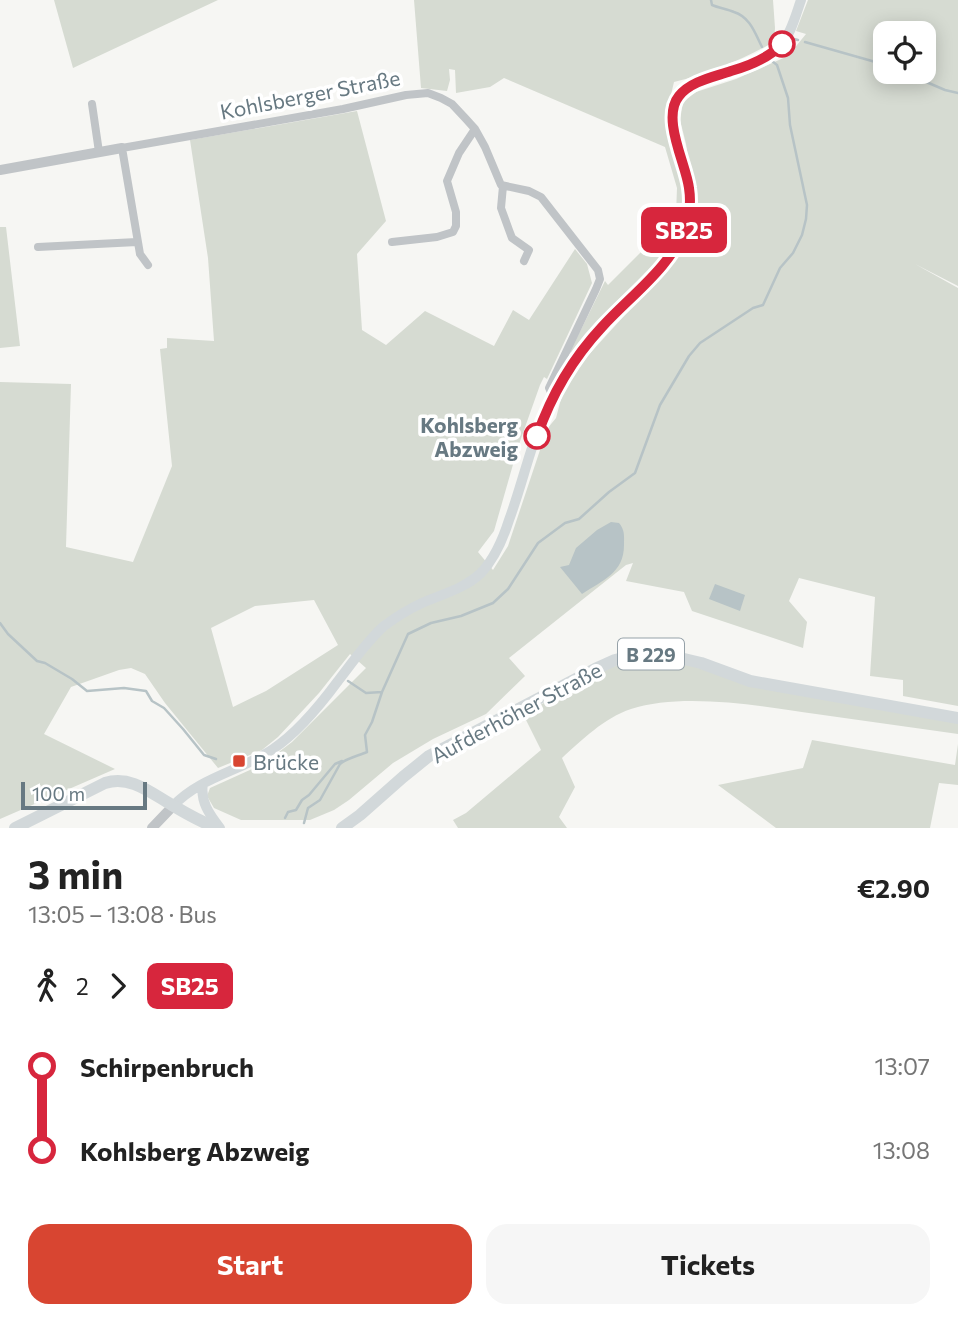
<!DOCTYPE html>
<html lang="en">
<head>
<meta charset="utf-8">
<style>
  body { margin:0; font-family:Commissioner,sans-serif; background:#f6f6f6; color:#222; height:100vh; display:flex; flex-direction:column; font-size:26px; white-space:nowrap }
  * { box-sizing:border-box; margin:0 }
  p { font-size:23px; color:#767676 }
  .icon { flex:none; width:38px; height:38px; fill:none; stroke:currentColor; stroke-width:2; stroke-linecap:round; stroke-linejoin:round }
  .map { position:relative; height:828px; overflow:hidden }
  .panel { display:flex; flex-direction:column; background:#fff; flex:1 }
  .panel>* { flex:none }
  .badge { padding:0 14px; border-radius:10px; font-size:24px; line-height:46px }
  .buttons { position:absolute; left:873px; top:21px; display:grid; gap:14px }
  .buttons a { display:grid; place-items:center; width:63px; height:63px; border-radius:14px; background:#fff; box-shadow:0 4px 18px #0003; font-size:35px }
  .scale { position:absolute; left:21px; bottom:18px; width:126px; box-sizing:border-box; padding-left:7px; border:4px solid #677982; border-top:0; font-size:19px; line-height:24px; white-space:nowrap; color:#677982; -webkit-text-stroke:5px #fff; paint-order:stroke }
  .map>.badge { position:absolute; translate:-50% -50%; box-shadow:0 0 0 4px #fff }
  .legs { display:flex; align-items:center; gap:10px; height:77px; padding:0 28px; font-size:23px }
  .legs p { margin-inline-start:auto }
  .summary { display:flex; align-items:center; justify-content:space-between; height:119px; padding:0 28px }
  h1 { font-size:38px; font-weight:700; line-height:52px }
  .action { display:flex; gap:14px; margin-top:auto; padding:14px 28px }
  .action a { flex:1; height:80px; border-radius:21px; background:#d84531; color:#fff; font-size:28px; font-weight:700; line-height:80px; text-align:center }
  .action a+a { background:#f6f6f6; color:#222 }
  ul { padding:0 28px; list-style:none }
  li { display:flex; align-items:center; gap:24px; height:84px; font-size:26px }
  li i { display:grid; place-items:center; width:10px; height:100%; margin:0 9px; background:currentColor }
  li i::after { content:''; width:18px; height:18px; margin:-9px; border:5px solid; border-radius:50%; background:#fff }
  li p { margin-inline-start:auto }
  li:first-child i { background:linear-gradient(#0000 50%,currentColor 0) }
  li:last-child i { background:linear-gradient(currentColor 50%,#0000 0) }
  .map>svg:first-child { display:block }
  .green { fill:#d6dbd2; fill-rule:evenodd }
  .water { fill:#b7c3c6 }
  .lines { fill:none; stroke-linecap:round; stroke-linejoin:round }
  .stream { stroke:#b7c3c6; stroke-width:2.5 }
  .minor { stroke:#c0c4c7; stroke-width:8 }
  .tertiary { stroke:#c0c4c7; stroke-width:10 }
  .secondary { stroke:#d2d8da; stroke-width:10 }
  .primary { stroke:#d2d8da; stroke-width:12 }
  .line-1-casing { stroke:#fff; stroke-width:16 }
  .line-1 { stroke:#d7263d; stroke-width:10 }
  .stop-1-dot { fill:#fff; stroke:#d7263d; stroke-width:3.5 }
  .poi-dot { fill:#d84531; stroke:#fff; stroke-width:2.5 }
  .labels { text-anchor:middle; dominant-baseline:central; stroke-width:7; stroke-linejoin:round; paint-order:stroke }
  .shield { fill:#fff; stroke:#95a1a8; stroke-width:2 }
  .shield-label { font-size:19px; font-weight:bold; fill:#677982 }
  .street-label { font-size:21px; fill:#677982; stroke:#fff }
  .stop-label { font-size:21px; font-weight:bold; fill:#677982; stroke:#fff; text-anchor:end }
  .poi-label { font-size:21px; fill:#677982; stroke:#fff; text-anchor:start }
</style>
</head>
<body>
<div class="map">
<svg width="958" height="828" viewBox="0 0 958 828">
  <rect width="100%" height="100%" fill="#f6f6f3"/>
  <path class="green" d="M 54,0 L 218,0 L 73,68 Z
    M 414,0 L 773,0 L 775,28 L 774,42 C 743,59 709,74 674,82 L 667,112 L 671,146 L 681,174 L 684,203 L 679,229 L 668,251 L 611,307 L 572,354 L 570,352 L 605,281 L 608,285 L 661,232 L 676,214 L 677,188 L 665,147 L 504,78 L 490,87 L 456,93 L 455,70 L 449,69 L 450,80 L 447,91 L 421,88 Z
    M 808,0 L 958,0 L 958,286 L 915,264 L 958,288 L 958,706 L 903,696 L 903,680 L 870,676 L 875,597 L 799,578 L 789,601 L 807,622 L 803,648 L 692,611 L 684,592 L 626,581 L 633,563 L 626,565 L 509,658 L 525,676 L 486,714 L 433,739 L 393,763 L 349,800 L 334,810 L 310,820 L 241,820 L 214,808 L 207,796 L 210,788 L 263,764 L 292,742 L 366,668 L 350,654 L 319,693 L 278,737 L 262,750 L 218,768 L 165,703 L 145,674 L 131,668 L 119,670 L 71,687 L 44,734 L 115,769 L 0,819 L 0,382 L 71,384 L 66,547 L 133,562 L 172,466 L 160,349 L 167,348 L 167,338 L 214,341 L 208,258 L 190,140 L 357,111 L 386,221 L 357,254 L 362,330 L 386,345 L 425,311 L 494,346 L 513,310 L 529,320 L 575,249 L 587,264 L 592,283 L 547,379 L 544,377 L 540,385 L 518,447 L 494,531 L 478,552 L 493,570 L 508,546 L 547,429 L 556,418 L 561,399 L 573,372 L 684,250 L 692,228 L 695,204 L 686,144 L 680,120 L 683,102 L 696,92 L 736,79 L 788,56 L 806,34 L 796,31 ZM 886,33 L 924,33 L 924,72 L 886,72 ZM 314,600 L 338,645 L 266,691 L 233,707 L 211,628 L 255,606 Z
    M 0,227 L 6,227 L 20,346 L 0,348 Z
    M 650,657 L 958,723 L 958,734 C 911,727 863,721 816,714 C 762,706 683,692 631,709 C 604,718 582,740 562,758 L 575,787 L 559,817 L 567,828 L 458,828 L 453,820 L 466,813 L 541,750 L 523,714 L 612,667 Z
    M 812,740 L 955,765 L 958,744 L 958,785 L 939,783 L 930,828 L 776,828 L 718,785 L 803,768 Z"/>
  <path class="water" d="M 611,522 L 619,523 C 625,530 624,536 624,545 C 624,573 603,580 582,594 L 560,567 L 569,565 L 576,548 L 597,530 Z
    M 715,584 L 745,595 L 740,611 L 709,599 Z"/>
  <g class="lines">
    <path class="stream" d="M 711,0 L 712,5 C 719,8 727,9 734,12 C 750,17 755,33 762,47
      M 794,39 L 798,40
      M 805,42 L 886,65
      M 903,72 L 945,90 L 958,93
      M 0,623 L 8,634 L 37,661 L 45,663 L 72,679 L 87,691 L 124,688 L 146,691 L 152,701 L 164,708 L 183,729 L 204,755 L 216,759
      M 348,681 L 366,693 L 382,692
      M 285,818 L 288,812 L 296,810 L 302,800 L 309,795 L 335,764 L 342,761
      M 304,823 L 308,808 L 320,800 L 340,764 C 347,758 358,756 367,752 L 365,735 L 372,722 L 382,692 L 408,634 L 431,623 L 461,616 L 493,603 L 508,589 L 538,543 L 565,523 L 579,519 L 609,492 L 635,473 L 660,405 L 689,356 L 700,343 L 753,308 L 763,305 L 780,268 L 793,253 L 802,235 L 806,219 L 807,205 L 790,125 L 788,98 L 777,65 L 772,61"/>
    <path class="minor" d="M 92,104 L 99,152
      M 503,186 L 501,208 L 509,230 L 512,238 L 529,250 L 524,261
      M 392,242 L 437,237 L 453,232 L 456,226 L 456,212 L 447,181 L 459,153 L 475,129
      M 38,247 L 137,242
      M 148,265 L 140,254 L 122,148 L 343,109 L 406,95 L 428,93 L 441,98 L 452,104 L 466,119 L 475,129 L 485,147 L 501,185 L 529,191 L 541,197 L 598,270 L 600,279 L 596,289 L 549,388 L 553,397"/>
    <path class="tertiary" d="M 0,170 L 122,148
      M 152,828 L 173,806"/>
    <path class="secondary" d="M 203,784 C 200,801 209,814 220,828
      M 173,806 C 200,777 241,771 273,749 C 297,733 321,704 338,681 C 353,662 366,642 384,626 C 396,617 409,609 422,603 C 442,594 464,589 481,573 C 495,558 503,539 509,520 C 524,480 533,432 554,395 C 568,371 583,347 601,327 C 628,298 665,273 681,236 C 689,219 692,201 688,182 C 683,159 665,125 675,101 C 687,74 759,71 781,45 C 791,34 796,14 801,0"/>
    <path class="primary" d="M 15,828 L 105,783 C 131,775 151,793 172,805 C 187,814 201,822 217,828
      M 342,828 L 360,815 L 403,777 L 429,756 L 595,669 L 615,660 L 640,654 L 659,653 L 701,663 L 750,681 L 958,718"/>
  </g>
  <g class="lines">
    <defs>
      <path id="line-1" d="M 537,436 C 551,396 573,358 602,327 C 631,295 672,267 686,225 C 690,213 691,201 689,188 C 686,164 661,118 679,96 C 691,81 714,77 731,71 C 748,66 770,57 782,44"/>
    </defs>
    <use href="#line-1" class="line-1-casing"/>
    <use href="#line-1" class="line-1"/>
  </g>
  <g class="stop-1-dot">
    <circle cx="782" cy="44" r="12"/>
    <circle cx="537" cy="436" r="12"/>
  </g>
  <rect class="poi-dot" x="232" y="754" width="14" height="14" rx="3.5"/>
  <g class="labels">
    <rect class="shield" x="618" y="638.5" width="66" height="31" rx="5"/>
    <g class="shield-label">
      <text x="651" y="654">B 229</text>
    </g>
    <g class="street-label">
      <text transform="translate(310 94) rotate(-11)">Kohlsberger Straße</text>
      <text transform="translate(516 712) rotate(-28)">Aufderhöher Straße</text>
    </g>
    <g class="stop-label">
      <text x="518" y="424">Kohlsberg<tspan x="518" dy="24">Abzweig</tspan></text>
    </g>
    <g class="poi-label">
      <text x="253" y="761">Brücke</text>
    </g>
  </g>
</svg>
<div class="buttons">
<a><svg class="icon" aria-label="locate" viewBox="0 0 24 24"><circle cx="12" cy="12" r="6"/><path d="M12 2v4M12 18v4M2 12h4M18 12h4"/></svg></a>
</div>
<div class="scale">100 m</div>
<b class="badge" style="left:684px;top:230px;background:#d7263d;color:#fff">SB25</b>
</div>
<section class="panel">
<div class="summary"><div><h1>3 min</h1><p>13:05 – 13:08 · Bus</p></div><b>€2.90</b></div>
<div class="legs"><svg class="icon" aria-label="walk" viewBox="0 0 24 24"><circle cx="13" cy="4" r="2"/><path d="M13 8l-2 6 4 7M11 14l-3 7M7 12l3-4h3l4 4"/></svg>2<svg class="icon" aria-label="forward" viewBox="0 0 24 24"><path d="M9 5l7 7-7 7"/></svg><b class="badge" style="background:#d7263d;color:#fff">SB25</b></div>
<ul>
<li><i style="color:#d7263d"></i><b>Schirpenbruch</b><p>13:07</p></li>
<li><i style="color:#d7263d"></i><b>Kohlsberg Abzweig</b><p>13:08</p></li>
</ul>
<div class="action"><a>Start</a><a>Tickets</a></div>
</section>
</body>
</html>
